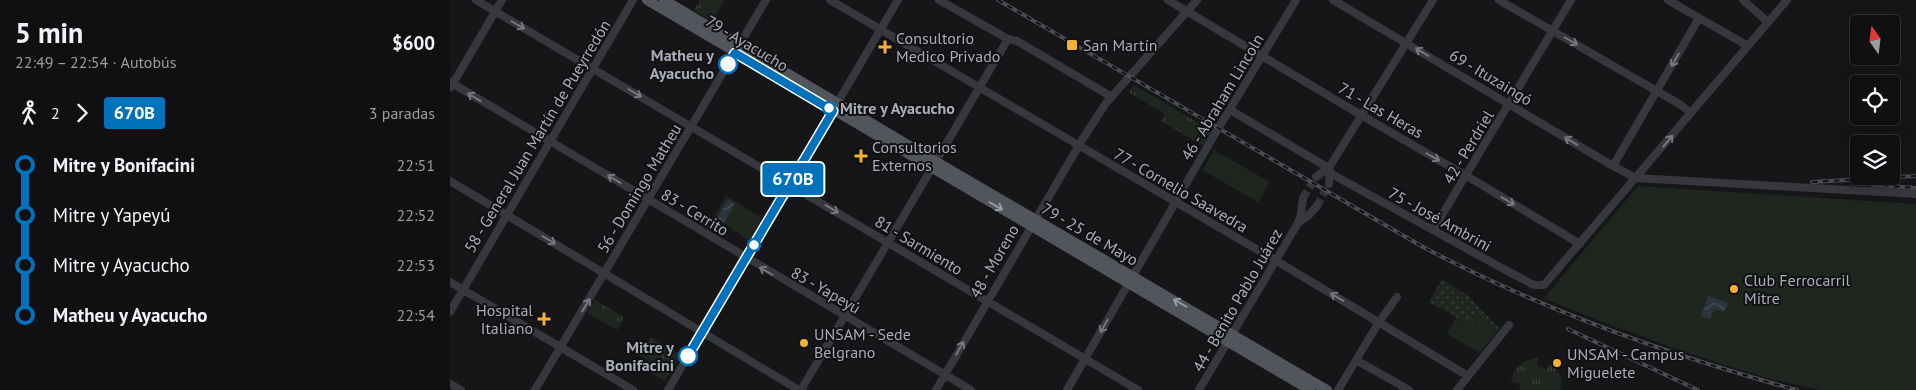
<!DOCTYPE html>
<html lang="es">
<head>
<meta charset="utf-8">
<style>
  body { margin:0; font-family:"PT Sans",sans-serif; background:#1e1e20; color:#f1f3f6; height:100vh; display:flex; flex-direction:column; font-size:19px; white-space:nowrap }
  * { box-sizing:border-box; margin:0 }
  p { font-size:16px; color:#9c9d9f }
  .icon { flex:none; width:28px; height:28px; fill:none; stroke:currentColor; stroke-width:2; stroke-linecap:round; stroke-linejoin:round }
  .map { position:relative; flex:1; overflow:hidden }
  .panel { display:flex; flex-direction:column; background:#101012; width:450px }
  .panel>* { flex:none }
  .badge { padding:0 10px; border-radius:4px; font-size:18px; line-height:32px }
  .needle { width:32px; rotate:346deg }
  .controls { position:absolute; left:1400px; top:15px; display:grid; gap:10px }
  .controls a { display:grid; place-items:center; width:50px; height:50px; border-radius:5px; background:#101012; box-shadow:0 5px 20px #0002,0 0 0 1px #303032; font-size:25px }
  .map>.badge { position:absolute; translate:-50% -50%; box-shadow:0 0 0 2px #fff }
  .legs { display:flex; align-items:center; gap:8px; height:55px; padding:0 15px; font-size:16px }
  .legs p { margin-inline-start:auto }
  .head { display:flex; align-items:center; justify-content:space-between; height:85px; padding:0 15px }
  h1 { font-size:28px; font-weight:800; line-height:38px }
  ul { padding:0 15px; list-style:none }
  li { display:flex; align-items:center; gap:18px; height:50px; font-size:19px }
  li i { display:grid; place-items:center; width:8px; height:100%; margin:0 6px; background:currentColor }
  li i::after { content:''; width:12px; height:12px; margin:-6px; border:4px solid; border-radius:50%; background:#101012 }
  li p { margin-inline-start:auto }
  li:first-child i { background:linear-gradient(#0000 50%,currentColor 0) }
  li:last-child i { background:linear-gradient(currentColor 50%,#0000 0) }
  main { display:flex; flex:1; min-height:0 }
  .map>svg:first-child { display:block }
  .grass { fill:url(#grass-tufts) }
  .garden { fill:url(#garden-dots) }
  .pitch { fill:#1e261f }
  .water { fill:url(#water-waves) }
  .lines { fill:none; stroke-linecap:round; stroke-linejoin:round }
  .minor-tunnel { stroke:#333438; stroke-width:8; stroke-dasharray:8 4; stroke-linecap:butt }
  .minor { stroke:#37383d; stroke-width:8 }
  .major { stroke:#53555c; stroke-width:10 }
  .rail-casing { stroke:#4a4c52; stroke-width:4 }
  .rail { stroke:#111113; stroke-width:2; stroke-dasharray:5.5; stroke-linecap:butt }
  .oneway { stroke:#757881 }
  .oneway2 { stroke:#979ba6 }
  .line-1-casing { stroke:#fff; stroke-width:11 }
  .line-1 { stroke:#0072bc; stroke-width:8 }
  .poi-dot { fill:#f2b134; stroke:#111113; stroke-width:2 }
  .stop-1-dot { fill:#fff; stroke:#0072bc; stroke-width:2.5 }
  .labels { text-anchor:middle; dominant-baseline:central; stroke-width:4; stroke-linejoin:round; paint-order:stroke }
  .poi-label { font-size:16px; fill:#a8adb8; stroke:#111113; text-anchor:start }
  .street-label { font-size:16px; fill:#a8adb8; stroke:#111113 }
  .stop-label { font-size:16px; font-weight:bold; fill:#a8adb8; stroke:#111113; text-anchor:end }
</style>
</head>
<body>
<main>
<section class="panel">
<div class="head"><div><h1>5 min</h1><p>22:49 – 22:54 · Autobús</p></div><b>$600</b></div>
<div class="legs"><svg class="icon" aria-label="walk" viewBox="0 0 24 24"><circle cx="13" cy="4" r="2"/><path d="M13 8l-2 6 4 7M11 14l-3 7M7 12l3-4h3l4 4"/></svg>2<svg class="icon" aria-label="forward" viewBox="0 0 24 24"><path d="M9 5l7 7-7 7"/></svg><b class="badge" style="background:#0072bc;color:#fff">670B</b><p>3 paradas</p></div>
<ul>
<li><i style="color:#0072bc"></i><b>Mitre y Bonifacini</b><p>22:51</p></li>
<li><i style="color:#0072bc"></i><span>Mitre y Yapeyú</span><p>22:52</p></li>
<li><i style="color:#0072bc"></i><span>Mitre y Ayacucho</span><p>22:53</p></li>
<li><i style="color:#0072bc"></i><b>Matheu y Ayacucho</b><p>22:54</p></li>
</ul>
</section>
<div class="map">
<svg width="1466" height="390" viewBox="0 0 1466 390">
  <defs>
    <pattern id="grass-tufts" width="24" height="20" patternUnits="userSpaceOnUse" patternTransform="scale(1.25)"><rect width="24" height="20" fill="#1e261f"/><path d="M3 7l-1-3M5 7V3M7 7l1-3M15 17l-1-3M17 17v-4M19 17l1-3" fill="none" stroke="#3c433d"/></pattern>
    <pattern id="garden-dots" width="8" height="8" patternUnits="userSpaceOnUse" patternTransform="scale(1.25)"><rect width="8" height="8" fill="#1e261f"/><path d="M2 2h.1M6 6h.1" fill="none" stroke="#3c433d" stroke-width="1.8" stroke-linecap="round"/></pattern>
    <pattern id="water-waves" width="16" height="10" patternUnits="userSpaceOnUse" patternTransform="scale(1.25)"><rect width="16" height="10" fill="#2c353c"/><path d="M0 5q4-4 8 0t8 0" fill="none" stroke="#485056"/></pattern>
  </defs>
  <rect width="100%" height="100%" fill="#161618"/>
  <path class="grass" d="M 250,0 L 275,0 L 262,21 L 244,10 Z
    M 684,85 L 762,131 L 753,146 L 711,121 L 715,114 L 678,92 Z
    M 145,300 L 174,317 L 167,330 L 137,313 Z
    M 201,337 L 231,355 L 215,381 L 193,368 L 198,360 L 190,355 Z
    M 1088,358 L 1087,366 L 1096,369 L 1101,363 C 1110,370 1113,379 1110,390 L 1070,390 L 1069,383 L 1061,382 C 1063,368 1073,359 1088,358 Z"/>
  <path class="garden" d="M 992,279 L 1017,295 L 1049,328 L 1046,333 L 1028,314 L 1021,326 L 979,302 Z"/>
  <path class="pitch" d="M 764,150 L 820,182 L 808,202 L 752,170 Z
    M 1188,186 L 1466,204 L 1466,390 L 1370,390 L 1317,378 L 1229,350 L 1137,316 L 1094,298 Z
    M 276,196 L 312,218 L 299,241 L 293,238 L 293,236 L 271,222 L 264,232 L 257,228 Z
    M 1028,314 L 1046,333 L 1030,353 L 997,334 L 1006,318 L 1021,326 Z"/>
  <path class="water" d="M 278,200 L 285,204 L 274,223 L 267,218 Z
    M 1258,296 L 1278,303 L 1274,312 L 1264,309 L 1260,319 L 1251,316 Z"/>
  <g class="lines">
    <path class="minor-tunnel" d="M 853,198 L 866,177
      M 867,206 L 879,184"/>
    <path class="minor" d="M 26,0 L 688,390
      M 380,0 L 825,260 L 1018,376
      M 489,0 L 558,39 L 567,41 L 662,97
      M 718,0 L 911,115 L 1032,185 L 1130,244
      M 883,0 L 1163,166 L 1186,178 L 1466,194
      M 1049,0 L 1231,105 L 1241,113
      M 1218,0 L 1298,46
      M 1293,0 L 1318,22
      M 0,82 L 521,390
      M 1,87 L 52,0
      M 780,110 L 877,167
      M 1163,166 L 1249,18
      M 880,173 L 1048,266 L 1084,285 L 1094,285 L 1337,0
      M 866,177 L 880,166 L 983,0
      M 0,181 L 349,390
      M 879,184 L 880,170
      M 848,223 L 858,216 L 867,206
      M 983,230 L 1121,0
      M 0,282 L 183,390
      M 0,312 L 183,0
      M 906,360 L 959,390
      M 0,384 L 11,390
      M 85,390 L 316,0
      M 218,390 L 448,0
      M 351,390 L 558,39
      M 486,390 L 632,140 L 656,103 L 747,0
      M 617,390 L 766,132 L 846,0
      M 749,390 L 848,223 L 851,214 L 853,198
      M 888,390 L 929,322 L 947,297
      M 1007,390 L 1059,325"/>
    <path class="major" d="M 197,0 L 860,390
      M 214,0 L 485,161 L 877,390"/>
    <defs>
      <path id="rail" d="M 548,0 L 973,247 C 1092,310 1218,355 1347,390
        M 1362,182 L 1466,176
        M 1422,185 L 1466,188
        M 1118,329 L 1248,390"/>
    </defs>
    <use href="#rail" class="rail-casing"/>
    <use href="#rail" class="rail"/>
  </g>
  <defs><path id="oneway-shaft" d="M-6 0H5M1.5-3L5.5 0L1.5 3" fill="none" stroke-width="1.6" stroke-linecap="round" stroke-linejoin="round" transform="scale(1.25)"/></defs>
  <g class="oneway">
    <use href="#oneway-shaft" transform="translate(68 25) rotate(30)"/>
    <use href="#oneway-shaft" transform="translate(1121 41) rotate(30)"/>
    <use href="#oneway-shaft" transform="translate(972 52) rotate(-149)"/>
    <use href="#oneway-shaft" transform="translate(1225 60) rotate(120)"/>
    <use href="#oneway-shaft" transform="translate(185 93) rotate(30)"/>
    <use href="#oneway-shaft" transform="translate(24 97) rotate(-149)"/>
    <use href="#oneway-shaft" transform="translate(1121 141) rotate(-149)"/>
    <use href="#oneway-shaft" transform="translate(1218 141) rotate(-50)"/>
    <use href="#oneway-shaft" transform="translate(983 157) rotate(30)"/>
    <use href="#oneway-shaft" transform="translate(164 179) rotate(-149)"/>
    <use href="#oneway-shaft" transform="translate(1058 201) rotate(31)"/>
    <use href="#oneway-shaft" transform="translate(382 209) rotate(31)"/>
    <use href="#oneway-shaft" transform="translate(99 240) rotate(30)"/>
    <use href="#oneway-shaft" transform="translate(316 271) rotate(-150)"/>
    <use href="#oneway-shaft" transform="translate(887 297) rotate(-149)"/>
    <use href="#oneway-shaft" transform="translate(136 305) rotate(-59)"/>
    <use href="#oneway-shaft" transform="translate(654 326) rotate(120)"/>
    <use href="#oneway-shaft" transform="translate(510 348) rotate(-60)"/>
  </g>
  <g class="oneway2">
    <use href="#oneway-shaft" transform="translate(546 206) rotate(30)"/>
    <use href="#oneway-shaft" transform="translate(730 303) rotate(-150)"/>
  </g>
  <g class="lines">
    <defs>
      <path id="line-1" d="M 238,356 L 383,111 L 285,53 L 278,64"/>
    </defs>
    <use href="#line-1" class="line-1-casing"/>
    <use href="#line-1" class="line-1"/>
  </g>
  <g class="poi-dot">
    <rect x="616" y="39" width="12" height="12" rx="2.5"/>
    <path d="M432.5 39.5h5v5h5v5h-5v5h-5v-5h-5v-5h5z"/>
    <path d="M408.5 148.5h5v5h5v5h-5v5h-5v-5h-5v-5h5z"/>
    <circle cx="1284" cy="289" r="5"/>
    <path d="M91.5 311.5h5v5h5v5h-5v5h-5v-5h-5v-5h5z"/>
    <circle cx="354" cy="343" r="5"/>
    <circle cx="1107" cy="363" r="5"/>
  </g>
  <g class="stop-1-dot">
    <circle cx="278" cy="64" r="9"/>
    <circle cx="379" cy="108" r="6"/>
    <circle cx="304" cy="245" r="6"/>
    <circle cx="238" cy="356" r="9"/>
  </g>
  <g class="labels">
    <g class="poi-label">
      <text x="446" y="38">Consultorio<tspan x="446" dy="18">Medico Privado</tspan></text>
      <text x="633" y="45">San Martín</text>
      <text x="422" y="147">Consultorios<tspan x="422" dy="18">Externos</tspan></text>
      <text x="1294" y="280">Club Ferrocarril<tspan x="1294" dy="18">Mitre</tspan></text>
      <text x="83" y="310" text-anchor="end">Hospital<tspan x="83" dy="18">Italiano</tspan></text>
      <text x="364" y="334">UNSAM - Sede<tspan x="364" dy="18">Belgrano</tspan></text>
      <text x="1117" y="354">UNSAM - Campus<tspan x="1117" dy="18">Miguelete</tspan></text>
    </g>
    <g class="street-label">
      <text transform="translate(297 43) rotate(31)">79 - Ayacucho</text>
      <text transform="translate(1041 77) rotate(31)">69 - Ituzaingó</text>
      <text transform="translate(772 97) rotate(-59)">46 - Abraham Lincoln</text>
      <text transform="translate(931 110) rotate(30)">71 - Las Heras</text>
      <text transform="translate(87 136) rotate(-59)">58 - General Juan Martín de Pueyrredón</text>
      <text transform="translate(1018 147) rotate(-59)">42 - Perdriel</text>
      <text transform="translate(189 188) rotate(-59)">56 - Domingo Matheu</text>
      <text transform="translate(731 190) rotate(30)">77 - Cornelio Saavedra</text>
      <text transform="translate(245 212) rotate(31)">83 - Cerrito</text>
      <text transform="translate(990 219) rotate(29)">75 - José Ambrini</text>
      <text transform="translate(640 234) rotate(30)">79 - 25 de Mayo</text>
      <text transform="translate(469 245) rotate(31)">81 - Sarmiento</text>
      <text transform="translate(544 261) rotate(-60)">48 - Moreno</text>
      <text transform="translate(376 290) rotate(30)">83 - Yapeyú</text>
      <text transform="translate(787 300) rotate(-60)">44 - Benito Pablo Juárez</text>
    </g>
    <g class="stop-label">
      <text x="264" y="55">Matheu y<tspan x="264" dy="18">Ayacucho</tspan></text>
      <text x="390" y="108" text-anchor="start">Mitre y Ayacucho</text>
      <text x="224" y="347">Mitre y<tspan x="224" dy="18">Bonifacini</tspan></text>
    </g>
  </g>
</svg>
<div class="controls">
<a><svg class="needle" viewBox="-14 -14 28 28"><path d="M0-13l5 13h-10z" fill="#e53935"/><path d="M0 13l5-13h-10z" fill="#9c9d9f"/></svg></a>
<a><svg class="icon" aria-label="locate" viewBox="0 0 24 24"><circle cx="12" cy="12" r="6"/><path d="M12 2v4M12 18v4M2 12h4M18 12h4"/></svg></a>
<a><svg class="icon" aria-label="layers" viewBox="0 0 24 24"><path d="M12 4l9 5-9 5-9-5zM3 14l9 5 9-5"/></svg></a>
</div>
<b class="badge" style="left:343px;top:179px;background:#0072bc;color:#fff">670B</b>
</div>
</main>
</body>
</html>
